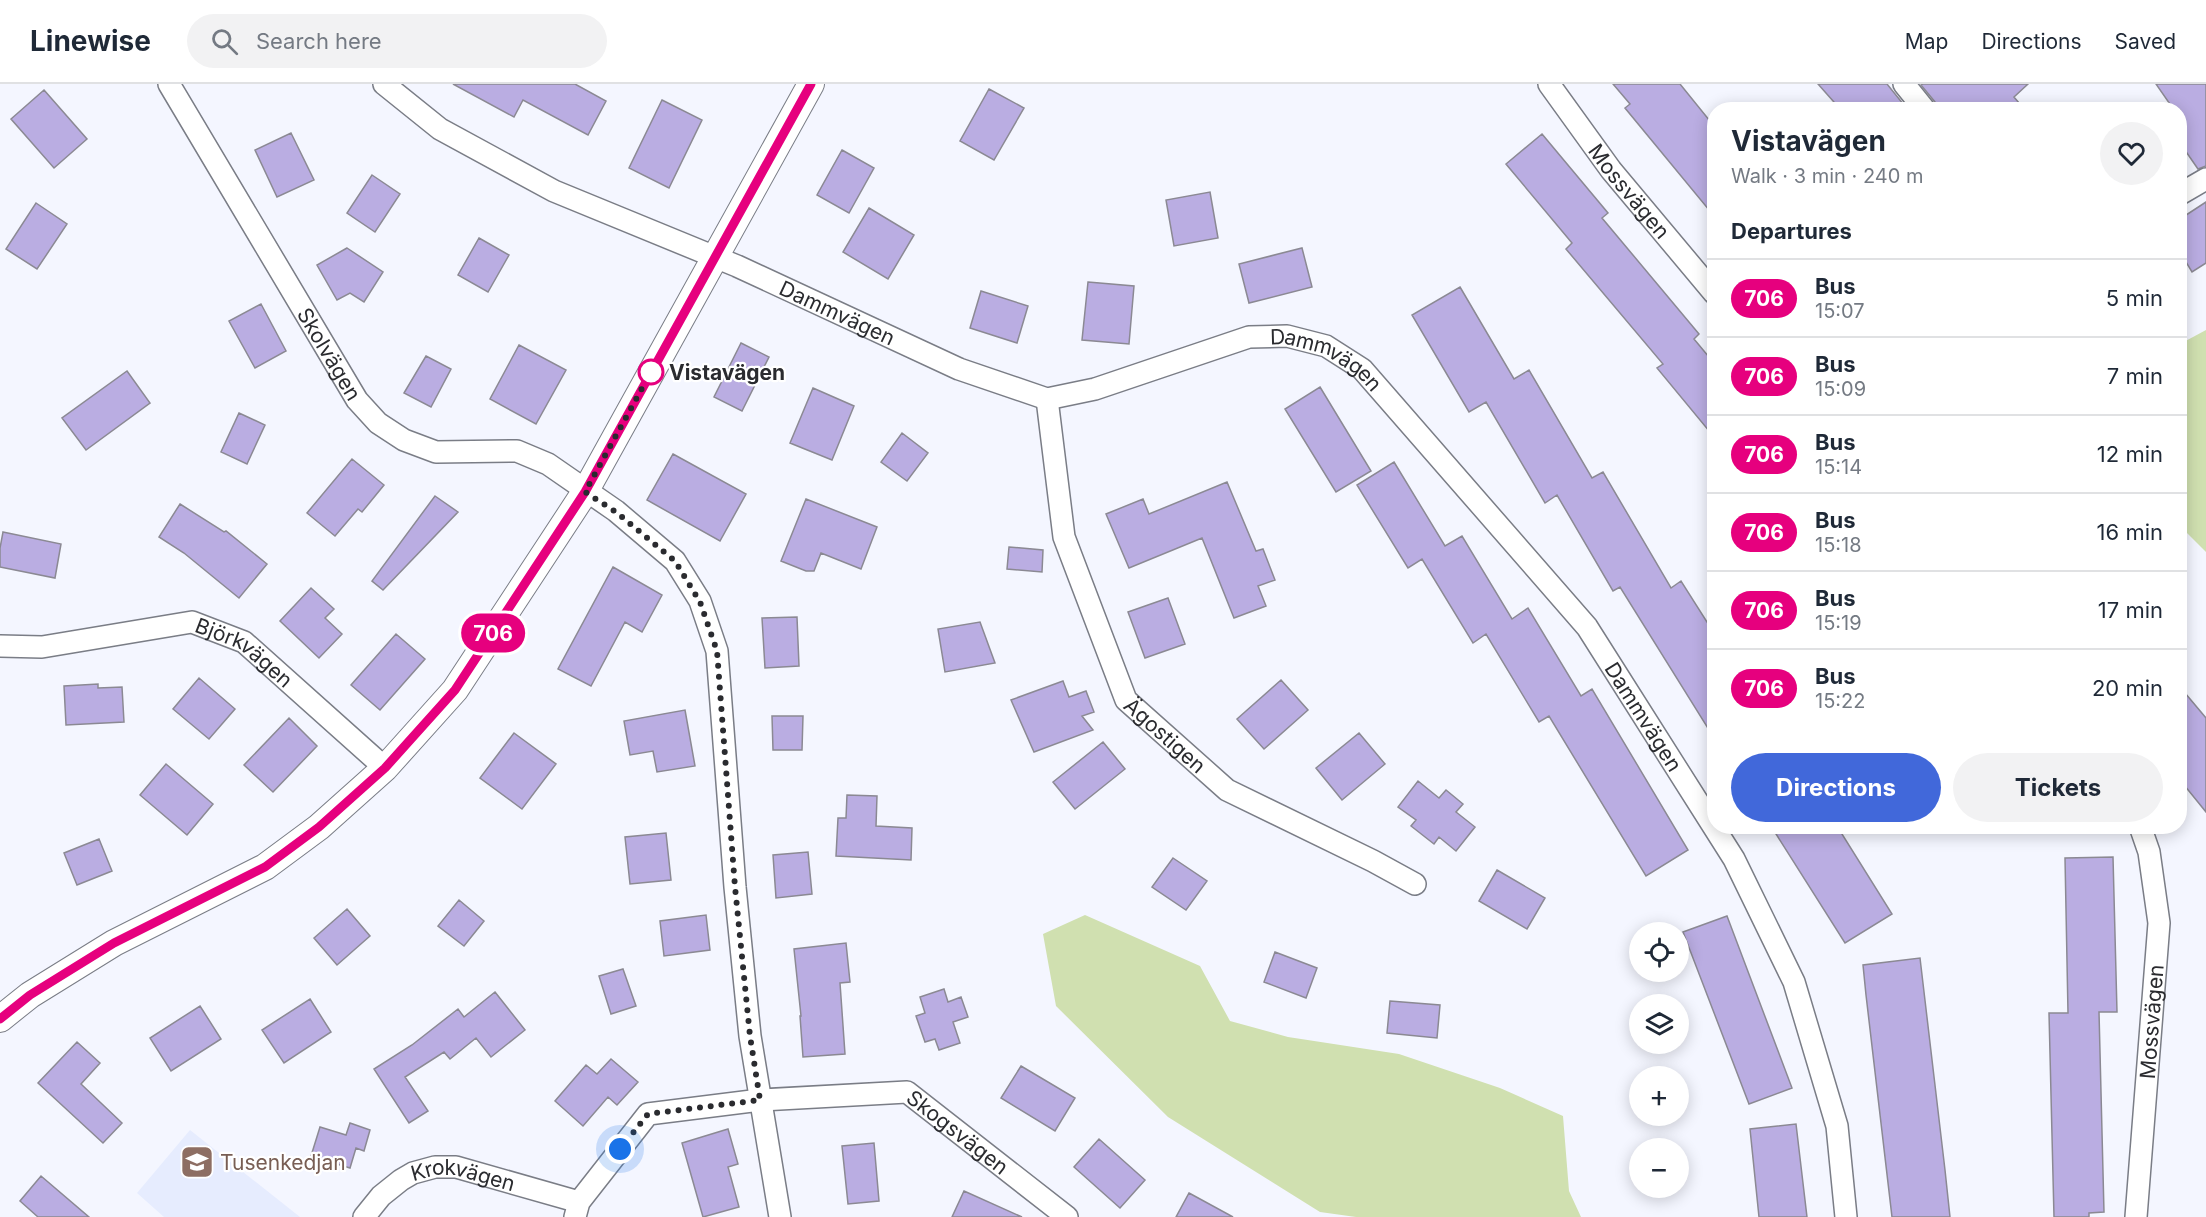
<!DOCTYPE html>
<html lang="en">
<head>
<meta charset="utf-8">
<style>
  body { margin:0; font-family:Inter,sans-serif; background:#f2f2f3; color:#1f2937; height:100vh; display:flex; flex-direction:column; font-size:22px; white-space:nowrap }
  * { box-sizing:border-box; margin:0 }
  p { font-size:20px; color:#747a83 }
  .icon { flex:none; width:33px; height:33px; fill:none; stroke:currentColor; stroke-width:2; stroke-linecap:round; stroke-linejoin:round }
  .map { position:relative; flex:1; overflow:hidden }
  .panel { position:absolute; left:1707px; top:18px; width:480px; height:732px; display:flex; flex-direction:column; background:#fff; border-radius:24px; box-shadow:0 3px 15px #0003 }
  .panel>* { flex:none }
  .badge { padding:0 12px; border-radius:20px; font-size:21px; line-height:39px }
  .fabs { position:absolute; left:1629px; top:838px; display:grid; gap:12px }
  .fabs a { display:grid; place-items:center; width:60px; height:60px; border-radius:50%; background:#fff; box-shadow:0 3px 15px #0003; font-size:30px }
  .you { position:absolute; width:30px; height:30px; margin:-15px; border:4px solid #fff; border-radius:50%; background:#1a73e8; box-shadow:0 0 0 9px #1a73e833 }
  .map>.badge { position:absolute; translate:-50% -50%; box-shadow:0 0 0 3px #fff }
  h2 { padding:0 24px; font-size:22px; line-height:54px }
  .round { display:grid; place-items:center; flex:none; width:63px; height:63px; border-radius:32px; background:#f2f2f3 }
  .headline { display:flex; align-items:center; justify-content:space-between; height:102px; padding:0 24px }
  h1 { font-size:28px; font-weight:700; line-height:45px }
  .cta { display:flex; gap:12px; margin-top:auto; padding:12px 24px }
  .cta a { flex:1; height:69px; border-radius:36px; background:#4168da; color:#fff; font-size:24px; font-weight:700; line-height:69px; text-align:center }
  .cta a+a { background:#f2f2f3; color:#1f2937 }
  ul { padding:0; list-style:none }
  li { display:flex; align-items:center; gap:18px; height:78px; padding:0 24px; border-top:2px solid #e0e1e3 }
  li div { flex:1 }
  li b { display:block; font-size:22px }
  li em { font-style:normal }
  li .badge { min-width:66px; font-weight:700; text-align:center }
  header { display:flex; align-items:center; gap:36px; box-sizing:border-box; height:84px; padding:0 30px; background:#fff; border-bottom:2px solid #e0e1e3 }
  header strong { font-size:28px }
  nav { display:flex; gap:33px; margin-inline-start:auto; font-size:21px }
  .search { width:420px; height:54px; background:#f2f2f3; display:flex; align-items:center; gap:15px; box-sizing:border-box; padding:0 21px; border-radius:33px; color:#747a83; font-size:22px }
  .map>svg:first-child { display:block }
  .built { fill:#e6ecfe }
  .green { fill:#d0e0b0 }
  .building { fill:#baade2; stroke:#8b8993; stroke-width:1.5 }
  .lines { fill:none; stroke-linecap:round; stroke-linejoin:round }
  .minor-casing { stroke:#7a7d86; stroke-width:24 }
  .tertiary-casing { stroke:#7a7d86; stroke-width:28 }
  .minor { stroke:#fff; stroke-width:21 }
  .tertiary { stroke:#fff; stroke-width:26 }
  .line-casing { stroke:#fff; stroke-width:14 }
  .line { stroke:#e6007e; stroke-width:9 }
  .walk { stroke:#2a2b2f; stroke-width:6; stroke-dasharray:0 10.8 }
  .stop-dot { fill:#fff; stroke:#e6007e; stroke-width:3 }
  .labels { text-anchor:middle; dominant-baseline:central; stroke-width:4.5; stroke-linejoin:round; paint-order:stroke }
  .street-label { font-size:21px; fill:#2a2b2f; stroke:#fff }
  .stop-label { font-size:21px; font-weight:bold; fill:#2a2b2f; stroke:#fff; text-anchor:start }
  .education-label { font-size:21px; fill:#785e54; stroke:#fff; text-anchor:start }
</style>
</head>
<body>
<header>
<strong>Linewise</strong>
<div class="search"><svg class="icon" aria-label="search" viewBox="0 0 24 24"><circle cx="10" cy="10" r="6"/><path d="M15 15l6 6"/></svg>Search here</div>
<nav><a>Map</a><a>Directions</a><a>Saved</a></nav>
</header>
<div class="map">
<svg width="2206" height="1133" viewBox="0 0 2206 1133">
  <rect width="100%" height="100%" fill="#f4f6ff"/>
  <path class="built" d="M 190,1046 L 300,1133 L 164,1133 L 137,1109 Z"/>
  <path class="green" d="M 2206,246 L 2206,468 L 2180,442 L 2180,260 Z
    M 1085,831 L 1200,882 L 1230,937 L 1288,953 L 1399,970 L 1500,1004 L 1563,1032 L 1569,1107 L 1581,1133 L 1356,1133 L 1320,1128 L 1168,1033 L 1056,922 L 1043,850 Z"/>
  <path class="building" d="M 453,0 L 575,0 L 606,17 L 588,51 L 523,16 L 514,33 Z
    M 1613,0 L 1680,0 L 1714,42 L 1714,132 L 1625,24 L 1630,20 Z
    M 1818,0 L 1887,0 L 1908,26 L 1841,26 Z
    M 1923,0 L 2028,0 L 2014,13 L 2025,26 L 1938,26 L 1935,18 L 1921,1 Z
    M 2156,0 L 2206,0 L 2206,82 L 2198,85 L 2180,59 L 2180,26 L 2174,26 Z
    M 989,5 L 1024,24 L 994,76 L 960,57 Z
    M 44,6 L 87,55 L 54,84 L 11,35 Z
    M 662,16 L 702,36 L 669,104 L 629,84 Z
    M 291,49 L 314,96 L 277,113 L 255,66 Z
    M 1542,50 L 1608,129 L 1602,134 L 1699,250 L 1694,255 L 1714,279 L 1714,353 L 1657,284 L 1663,280 L 1566,165 L 1572,159 L 1506,80 Z
    M 842,66 L 874,84 L 849,129 L 817,111 Z
    M 372,91 L 400,110 L 375,148 L 347,129 Z
    M 1210,108 L 1218,154 L 1174,162 L 1166,116 Z
    M 2206,118 L 2206,179 L 2192,188 L 2180,168 L 2180,135 Z
    M 36,119 L 67,140 L 37,185 L 6,165 Z
    M 869,124 L 914,151 L 888,195 L 843,168 Z
    M 479,154 L 509,171 L 488,208 L 458,191 Z
    M 347,164 L 383,188 L 364,218 L 350,209 L 337,216 L 317,181 Z
    M 1302,164 L 1312,203 L 1249,219 L 1239,180 Z
    M 1088,198 L 1134,202 L 1129,260 L 1082,256 Z
    M 1460,203 L 1514,295 L 1529,286 L 1592,394 L 1603,388 L 1671,504 L 1681,497 L 1714,549 L 1714,654 L 1620,503 L 1613,507 L 1557,411 L 1545,419 L 1486,318 L 1469,328 L 1412,231 Z
    M 981,207 L 1028,222 L 1017,259 L 970,244 Z
    M 261,220 L 286,267 L 255,284 L 229,237 Z
    M 741,259 L 769,273 L 742,327 L 714,313 Z
    M 519,261 L 566,286 L 536,340 L 490,315 Z
    M 426,272 L 451,285 L 431,323 L 404,309 Z
    M 127,287 L 150,319 L 86,366 L 62,334 Z
    M 1320,303 L 1371,387 L 1336,408 L 1285,325 Z
    M 813,304 L 854,322 L 832,376 L 790,359 Z
    M 239,329 L 265,341 L 247,380 L 221,368 Z
    M 902,349 L 928,369 L 907,397 L 881,378 Z
    M 673,370 L 746,410 L 720,457 L 647,416 Z
    M 352,375 L 384,401 L 362,428 L 358,425 L 335,452 L 307,429 Z
    M 1394,378 L 1445,462 L 1462,452 L 1512,535 L 1528,524 L 1581,612 L 1592,605 L 1688,766 L 1646,792 L 1549,632 L 1539,638 L 1486,550 L 1473,559 L 1422,475 L 1408,484 L 1357,401 Z
    M 1227,398 L 1256,467 L 1263,465 L 1275,496 L 1258,502 L 1266,522 L 1234,534 L 1202,454 L 1129,484 L 1106,430 L 1143,415 L 1149,430 Z
    M 435,412 L 458,428 L 383,506 L 372,497 Z
    M 806,415 L 877,443 L 861,485 L 821,469 L 814,487 L 806,487 L 781,477 Z
    M 180,420 L 224,448 L 226,447 L 267,480 L 239,514 L 184,469 L 159,453 Z
    M 3,448 L 61,460 L 55,494 L 0,483 L 0,464 Z
    M 1009,463 L 1043,466 L 1042,488 L 1007,485 Z
    M 613,483 L 662,511 L 642,548 L 625,538 L 591,602 L 558,585 Z
    M 311,504 L 334,525 L 325,534 L 342,550 L 319,574 L 280,537 Z
    M 1168,514 L 1185,560 L 1145,574 L 1128,528 Z
    M 797,533 L 799,582 L 765,584 L 762,534 Z
    M 980,538 L 995,579 L 945,588 L 938,545 Z
    M 396,550 L 425,575 L 380,626 L 351,601 Z
    M 199,594 L 235,625 L 209,655 L 173,625 Z
    M 1281,596 L 1308,626 L 1264,665 L 1237,635 Z
    M 1063,597 L 1069,613 L 1086,607 L 1094,628 L 1082,632 L 1093,646 L 1034,668 L 1011,616 Z
    M 98,600 L 98,604 L 122,603 L 124,638 L 66,641 L 64,602 Z
    M 2180,603 L 2206,634 L 2206,728 L 2180,696 Z
    M 685,626 L 695,682 L 657,688 L 653,667 L 630,671 L 624,637 Z
    M 772,632 L 803,632 L 802,666 L 773,666 Z
    M 289,634 L 317,662 L 273,708 L 244,681 Z
    M 514,649 L 556,680 L 522,725 L 480,694 Z
    M 1359,649 L 1385,680 L 1342,716 L 1316,684 Z
    M 1103,658 L 1125,685 L 1075,725 L 1053,698 Z
    M 166,680 L 213,720 L 187,751 L 140,711 Z
    M 1418,697 L 1439,714 L 1446,706 L 1463,720 L 1456,728 L 1475,743 L 1456,767 L 1439,753 L 1434,760 L 1411,742 L 1416,736 L 1398,723 Z
    M 847,711 L 877,712 L 876,742 L 912,744 L 911,776 L 836,772 L 838,734 L 846,734 Z
    M 1771,742 L 1837,742 L 1892,830 L 1845,859 Z
    M 666,749 L 671,796 L 630,800 L 625,753 Z
    M 99,755 L 112,787 L 77,801 L 64,769 Z
    M 808,768 L 812,810 L 776,814 L 773,771 Z
    M 2113,773 L 2117,928 L 2099,928 L 2104,1128 L 2089,1129 L 2089,1133 L 2054,1133 L 2049,929 L 2068,929 L 2065,774 Z
    M 1173,774 L 1207,797 L 1186,826 L 1152,803 Z
    M 1497,786 L 1545,814 L 1527,845 L 1479,817 Z
    M 459,816 L 484,837 L 464,862 L 438,842 Z
    M 347,825 L 370,852 L 337,881 L 314,854 Z
    M 706,831 L 710,866 L 664,872 L 660,837 Z
    M 1727,832 L 1792,1004 L 1749,1020 L 1683,848 Z
    M 846,859 L 850,898 L 840,899 L 845,970 L 803,973 L 800,932 L 801,932 L 794,865 Z
    M 1275,868 L 1317,884 L 1306,914 L 1264,898 Z
    M 1920,874 L 1945,1086 L 1950,1133 L 1892,1133 L 1866,911 L 1863,881 Z
    M 623,885 L 636,922 L 611,930 L 599,892 Z
    M 944,905 L 948,918 L 961,913 L 968,933 L 953,938 L 960,959 L 939,966 L 935,955 L 925,958 L 916,932 L 925,929 L 920,913 Z
    M 495,908 L 525,946 L 491,973 L 476,954 L 450,975 L 444,968 L 405,993 L 428,1027 L 409,1039 L 374,985 L 412,961 L 458,925 L 464,933 Z
    M 310,915 L 331,948 L 284,979 L 262,946 Z
    M 1390,917 L 1440,921 L 1437,954 L 1387,949 Z
    M 200,922 L 221,955 L 171,987 L 150,954 Z
    M 77,958 L 100,979 L 81,1000 L 122,1039 L 103,1059 L 38,999 Z
    M 611,975 L 638,998 L 617,1021 L 608,1013 L 583,1042 L 555,1017 L 586,981 L 597,990 Z
    M 1021,982 L 1075,1014 L 1055,1047 L 1001,1014 Z
    M 350,1039 L 370,1046 L 364,1067 L 356,1064 L 350,1084 L 311,1072 L 320,1043 L 346,1051 Z
    M 1796,1040 L 1807,1133 L 1759,1133 L 1750,1045 Z
    M 728,1045 L 738,1080 L 728,1083 L 739,1123 L 703,1133 L 682,1059 Z
    M 1099,1055 L 1145,1096 L 1120,1124 L 1074,1083 Z
    M 874,1059 L 879,1117 L 848,1120 L 842,1062 Z
    M 41,1092 L 89,1133 L 38,1133 L 20,1117 Z
    M 964,1107 L 1022,1133 L 952,1133 Z
    M 1189,1109 L 1233,1133 L 1176,1133 Z"/>
  <g class="lines">
    <defs>
      <g id="minor">
        <path id="s1" d="M 169,0 L 357,316 L 378,339 L 404,356 L 436,368 L 517,367 L 548,380 L 616,427 L 675,477 L 700,517 L 717,567 L 735,803 L 750,952 L 780,1133"/>
        <path id="s2" d="M 384,0 L 440,45 L 554,107 L 737,182 L 959,285 L 1047,315 L 1095,305 L 1249,253 L 1287,252 L 1326,262 L 1362,285 L 1587,543 L 1734,775 L 1794,898 L 1837,1042 L 1846,1133"/>
        <path id="s3" d="M 1549,0 L 1611,86 L 1714,209"/>
        <path d="M 1904,0 L 1925,26"/>
        <path d="M 2180,110 L 2206,95"/>
        <path id="s4" d="M 1047,315 L 1064,453 L 1126,616 L 1227,706 L 1373,777 L 1415,800"/>
        <path id="s5" d="M 0,562 L 42,563 L 192,538 L 244,558 L 385,684"/>
        <path id="s6" d="M 364,1133 L 381,1112 L 401,1096 L 413,1089 L 435,1083 L 456,1083 L 579,1118"/>
        <path id="s7" d="M 575,1133 L 579,1118 L 648,1030 L 760,1016 L 907,1008 L 1067,1133"/>
        <path id="s8" d="M 2136,1133 L 2159,839 L 2149,768 L 2140,742"/>
      </g>
      <path id="tertiary" d="M 0,935 L 30,911 L 114,859 L 265,783 L 319,743 L 385,684 L 455,606 L 585,408 L 811,0"/>
    </defs>
    <use href="#minor" class="minor-casing"/>
    <use href="#tertiary" class="tertiary-casing"/>
    <use href="#minor" class="minor"/>
    <use href="#tertiary" class="tertiary"/>
  </g>
  <g class="lines">
    <defs>
      <path id="line" d="M 0,935 L 30,911 L 114,859 L 265,783 L 319,743 L 385,684 L 455,606 L 585,408 L 811,0"/>
    </defs>
    <use href="#line" class="line-casing"/>
    <use href="#line" class="line"/>
    <path class="walk" d="M 620,1065 L 648,1030 L 760,1016 L 750,952 L 735,803 L 717,567 L 700,518 L 675,477 L 616,428 L 585,408 L 651,288"/>
  </g>
  <defs>
    <symbol id="school-square" viewBox="-11 -11 22 22"><rect x="-9" y="-9" width="18" height="18" rx="4" fill="#8d6e63" stroke="#fff"/><path d="M0-5L7-2L0 1L-7-2ZM-4 1L0 2.5L4 1V4Q0 6-4 4Z" fill="#fff"/></symbol>
  </defs>
  <g fill-rule="evenodd">
    <use href="#school-square" x="178" y="1059" width="38" height="38"/>
  </g>
  <circle class="stop-dot" cx="651" cy="288" r="12"/>
  <g class="labels">
    <g class="street-label">
      <text stroke="none"><textPath href="#s3" startOffset="134">Mossvägen</textPath></text>
      <text stroke="none"><textPath href="#s2" startOffset="510">Dammvägen</textPath></text>
      <text stroke="none"><textPath href="#s1" startOffset="314">Skolvägen</textPath></text>
      <text stroke="none"><textPath href="#s2" startOffset="1032">Dammvägen</textPath></text>
      <text stroke="none"><textPath href="#s5" startOffset="255">Björkvägen</textPath></text>
      <text stroke="none"><textPath href="#s2" startOffset="1518">Dammvägen</textPath></text>
      <text stroke="none"><textPath href="#s4" startOffset="366">Ägostigen</textPath></text>
      <text stroke="none"><textPath href="#s8" startOffset="196">Mossvägen</textPath></text>
      <text stroke="none"><textPath href="#s7" startOffset="452">Skogsvägen</textPath></text>
      <text stroke="none"><textPath href="#s6" startOffset="118">Krokvägen</textPath></text>
    </g>
    <g class="stop-label">
      <text x="669" y="288">Vistavägen</text>
    </g>
    <g class="education-label">
      <text x="220" y="1078">Tusenkedjan</text>
    </g>
  </g>
</svg>
<div class="fabs">
<a><svg class="icon" aria-label="locate" viewBox="0 0 24 24"><circle cx="12" cy="12" r="6"/><path d="M12 2v4M12 18v4M2 12h4M18 12h4"/></svg></a>
<a><svg class="icon" aria-label="layers" viewBox="0 0 24 24"><path d="M12 4l9 5-9 5-9-5zM3 14l9 5 9-5"/></svg></a>
<a>+</a>
<a>−</a>
</div>
<div class="you" style="left:620px;top:1065px"></div>
<b class="badge" style="left:493px;top:549px;background:#e6007e;color:#fff">706</b>
<section class="panel">
<div class="headline"><div><h1>Vistavägen</h1><p>Walk · 3 min · 240 m</p></div><a class="round"><svg class="icon" aria-label="heart" viewBox="0 0 24 24"><path d="M12 20l-8-8c-3-5 5-10 8-4 3-6 11-1 8 4z"/></svg></a></div>
<h2>Departures</h2>
<ul>
<li><span class="badge" style="background:#e6007e;color:#fff">706</span><div><b>Bus</b><p>15:07</p></div><em>5 min</em></li>
<li><span class="badge" style="background:#e6007e;color:#fff">706</span><div><b>Bus</b><p>15:09</p></div><em>7 min</em></li>
<li><span class="badge" style="background:#e6007e;color:#fff">706</span><div><b>Bus</b><p>15:14</p></div><em>12 min</em></li>
<li><span class="badge" style="background:#e6007e;color:#fff">706</span><div><b>Bus</b><p>15:18</p></div><em>16 min</em></li>
<li><span class="badge" style="background:#e6007e;color:#fff">706</span><div><b>Bus</b><p>15:19</p></div><em>17 min</em></li>
<li><span class="badge" style="background:#e6007e;color:#fff">706</span><div><b>Bus</b><p>15:22</p></div><em>20 min</em></li>
</ul>
<div class="cta"><a>Directions</a><a>Tickets</a></div>
</section>
</div>
</body>
</html>
